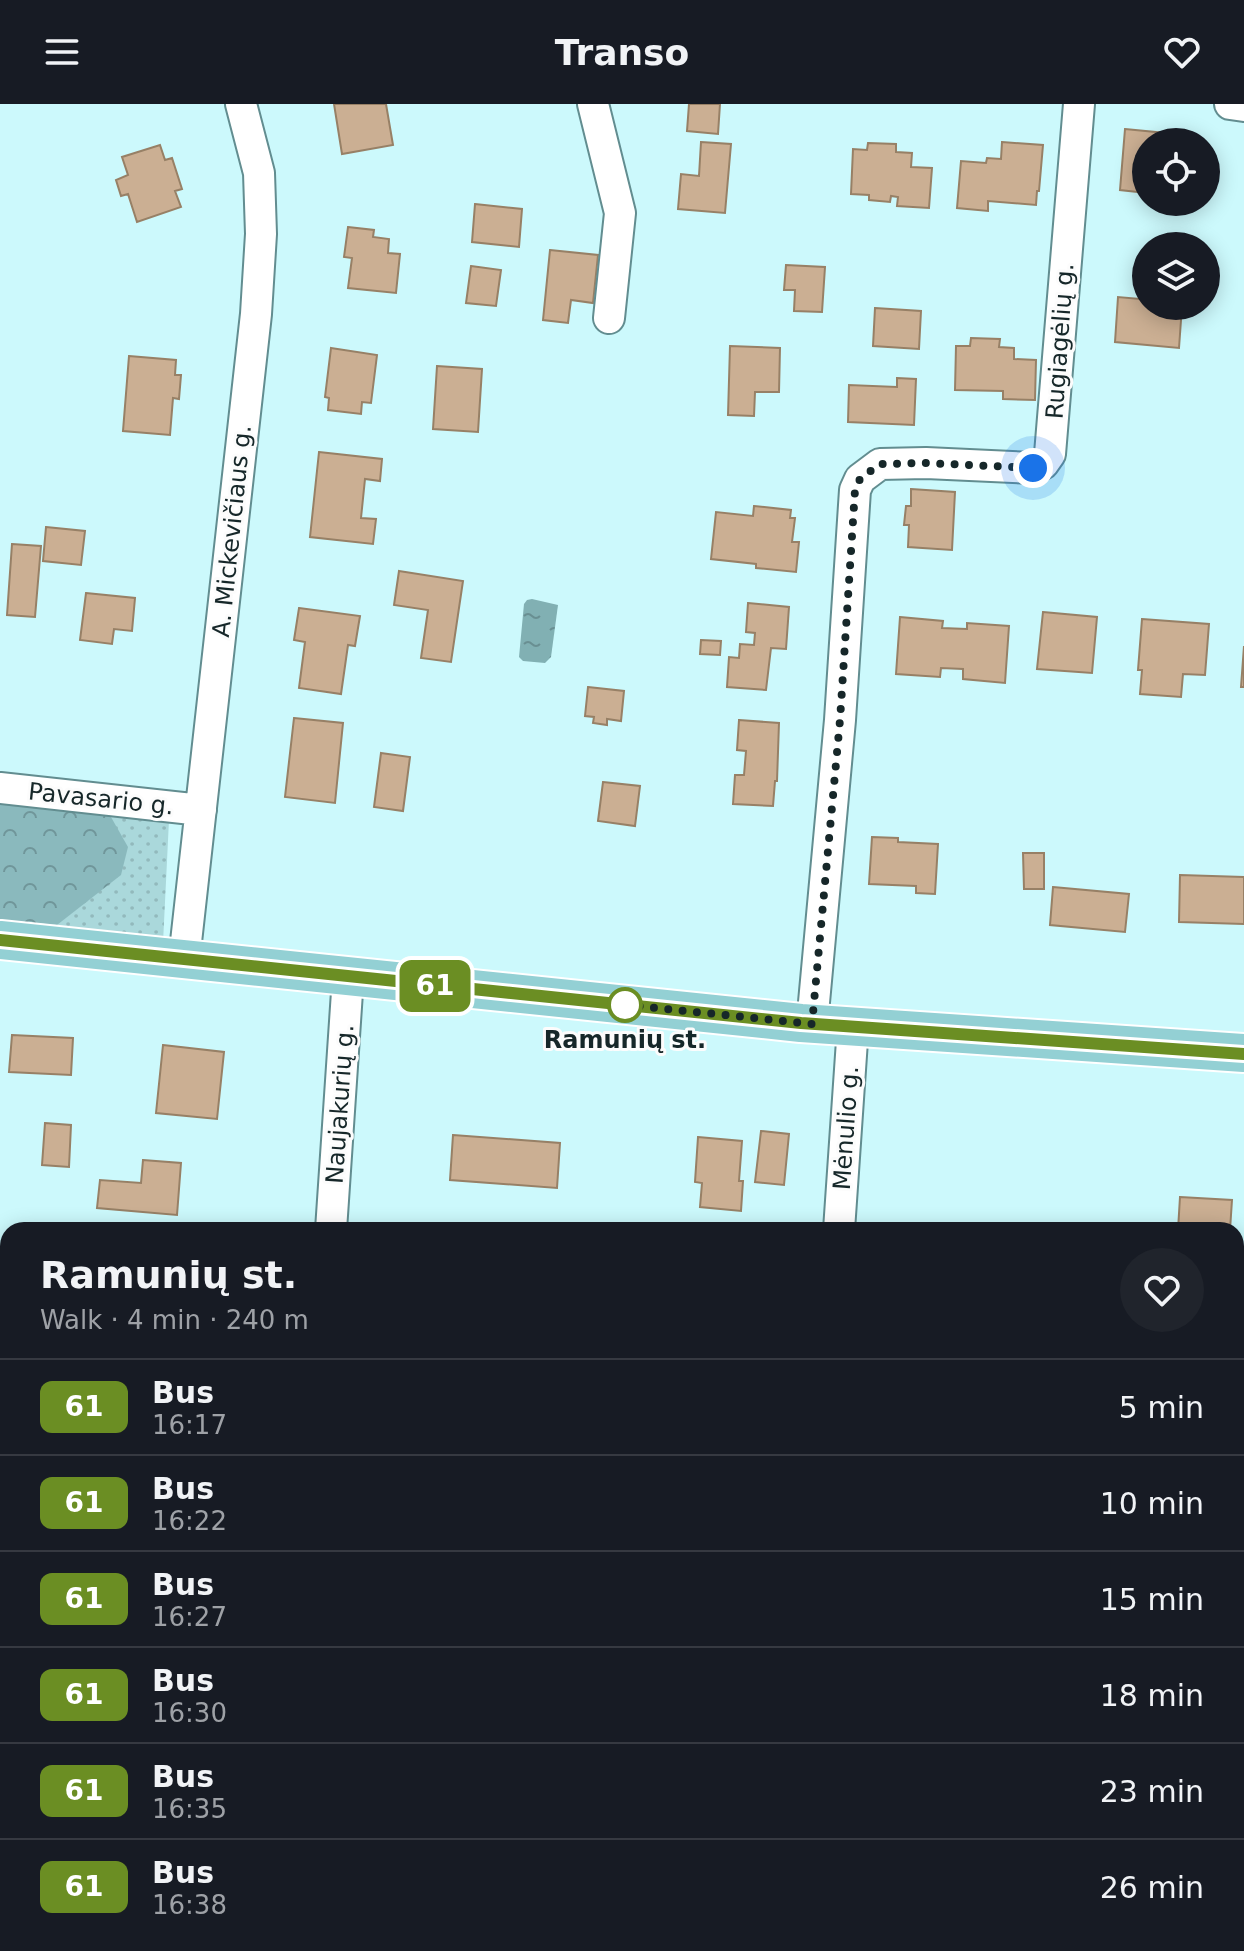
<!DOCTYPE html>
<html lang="en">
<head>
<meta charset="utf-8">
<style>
  body { margin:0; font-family:"DejaVu Sans",sans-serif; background:#20242c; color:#f1f3f6; height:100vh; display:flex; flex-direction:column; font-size:30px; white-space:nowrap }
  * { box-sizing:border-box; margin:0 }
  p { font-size:26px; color:#9ea1a6 }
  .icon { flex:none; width:44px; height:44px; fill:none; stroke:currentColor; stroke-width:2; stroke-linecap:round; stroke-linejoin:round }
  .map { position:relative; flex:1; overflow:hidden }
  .drawer { position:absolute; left:0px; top:1118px; width:1244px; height:730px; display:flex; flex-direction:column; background:#171b24; border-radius:24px 24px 0 0; box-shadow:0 4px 20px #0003 }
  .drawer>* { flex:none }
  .badge { padding:0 16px; border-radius:12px; font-size:28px; line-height:52px }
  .controls { position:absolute; left:1132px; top:24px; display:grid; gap:16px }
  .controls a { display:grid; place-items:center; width:88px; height:88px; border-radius:50%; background:#171b24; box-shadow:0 4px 20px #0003; font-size:40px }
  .you { position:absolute; width:40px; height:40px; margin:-20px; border:6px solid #fff; border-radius:50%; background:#1a73e8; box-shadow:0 0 0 12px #1a73e833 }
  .map>.badge { position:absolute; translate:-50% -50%; box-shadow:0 0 0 4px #fff }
  .round { display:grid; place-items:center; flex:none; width:84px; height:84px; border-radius:42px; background:#20242c }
  .overview { display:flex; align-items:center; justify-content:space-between; height:136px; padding:0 40px }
  h1 { font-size:38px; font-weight:600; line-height:60px }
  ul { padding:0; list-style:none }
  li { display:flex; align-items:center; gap:24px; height:96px; padding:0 40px; border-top:2px solid #363941 }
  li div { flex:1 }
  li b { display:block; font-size:30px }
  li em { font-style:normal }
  li .badge { min-width:88px; font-weight:700; text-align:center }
  header { display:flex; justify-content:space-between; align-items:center; height:104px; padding:0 40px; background:#171b24; font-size:36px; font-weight:600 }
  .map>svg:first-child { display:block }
  .grass { fill:url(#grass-dots) }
  .forest { fill:url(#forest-crowns) }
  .water { fill:url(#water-ripples) }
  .building { fill:#cbaf93; stroke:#978066; stroke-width:2 }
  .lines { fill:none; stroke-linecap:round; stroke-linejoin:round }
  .minor-casing { stroke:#628d90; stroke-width:34 }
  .major-casing { stroke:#fff; stroke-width:42 }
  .minor { stroke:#fff; stroke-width:30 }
  .major { stroke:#93d0d4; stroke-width:38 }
  .line-casing { stroke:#fff; stroke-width:18 }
  .line { stroke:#6b8e23; stroke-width:12 }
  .walk { stroke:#162729; stroke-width:8; stroke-dasharray:0 14.4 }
  .stop-dot { fill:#fff; stroke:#6b8e23; stroke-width:4 }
  .labels { text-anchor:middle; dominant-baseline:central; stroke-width:6; stroke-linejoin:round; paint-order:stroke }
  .street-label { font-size:24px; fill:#162729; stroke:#fcfcfc }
  .stop-label { font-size:24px; font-weight:bold; fill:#162729; stroke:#fcfcfc }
</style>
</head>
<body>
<header><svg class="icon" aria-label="menu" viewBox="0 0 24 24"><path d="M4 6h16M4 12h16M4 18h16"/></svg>Transo<svg class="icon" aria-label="heart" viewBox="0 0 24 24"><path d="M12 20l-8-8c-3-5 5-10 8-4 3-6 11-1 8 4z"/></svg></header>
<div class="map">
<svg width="1244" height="1847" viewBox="0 0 1244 1847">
  <defs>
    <pattern id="grass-dots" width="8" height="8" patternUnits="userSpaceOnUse" patternTransform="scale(2)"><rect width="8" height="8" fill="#aad8db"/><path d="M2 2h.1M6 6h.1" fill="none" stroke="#92b9bc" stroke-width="1.8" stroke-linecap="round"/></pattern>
    <pattern id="forest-crowns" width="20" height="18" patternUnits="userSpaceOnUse" patternTransform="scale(2)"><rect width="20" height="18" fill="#8ab9bd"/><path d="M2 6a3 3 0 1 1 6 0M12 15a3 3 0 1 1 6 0" fill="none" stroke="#70969a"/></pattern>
    <pattern id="water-ripples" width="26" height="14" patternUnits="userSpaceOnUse" patternTransform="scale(2)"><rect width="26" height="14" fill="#81b0b3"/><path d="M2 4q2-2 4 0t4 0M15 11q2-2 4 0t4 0" fill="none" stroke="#698f92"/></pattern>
  </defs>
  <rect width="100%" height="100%" fill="#ccf9fc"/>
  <path class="grass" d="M 107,706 L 169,716 L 163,839 L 0,821 L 0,816 L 57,821 Z"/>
  <path class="forest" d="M 0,694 L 107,706 L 128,743 L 121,771 L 57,821 L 0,816 Z"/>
  <path class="water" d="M 532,495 L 558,501 L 551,553 L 545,559 L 523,557 L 519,553 L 524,500 L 527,496 Z"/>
  <path class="building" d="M 334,0 L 386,0 L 393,41 L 342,50 Z
    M 689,0 L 720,0 L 718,30 L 687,27 Z
    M 1125,25 L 1186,31 L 1186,38 L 1146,38 L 1146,89 L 1120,86 Z
    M 701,38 L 731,40 L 725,109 L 678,105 L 681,70 L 699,72 Z
    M 1002,38 L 1043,41 L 1039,87 L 1037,87 L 1036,101 L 988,97 L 988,107 L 957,104 L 961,57 L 986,59 L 987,54 L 1001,55 Z
    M 868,39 L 896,40 L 896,48 L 912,49 L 911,63 L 932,64 L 929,104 L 897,102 L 898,93 L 891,92 L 890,98 L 869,96 L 869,91 L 851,90 L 853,45 L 867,46 Z
    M 160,41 L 165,56 L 172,54 L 182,85 L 175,87 L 181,103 L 137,118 L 128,90 L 121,92 L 116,76 L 128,71 L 122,53 Z
    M 475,100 L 522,105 L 519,143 L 472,138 Z
    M 348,123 L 374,126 L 373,133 L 389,135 L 388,149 L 400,150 L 396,189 L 348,184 L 352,154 L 344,153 Z
    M 550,146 L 598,151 L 593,199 L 571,196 L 568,219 L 543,216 Z
    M 786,161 L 825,163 L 822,208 L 794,207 L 795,186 L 784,186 Z
    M 471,162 L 501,166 L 496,202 L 466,199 Z
    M 1141,176 L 1146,176 L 1146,202 L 1182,202 L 1179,244 L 1115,238 L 1118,193 L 1140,195 Z
    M 875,204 L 921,207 L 919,245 L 873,242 Z
    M 971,234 L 1000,235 L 999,243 L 1014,244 L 1014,255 L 1036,256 L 1035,296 L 1003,295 L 1003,287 L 955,286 L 956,242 L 970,242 Z
    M 730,242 L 780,244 L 779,288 L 755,288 L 754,312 L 728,311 Z
    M 331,244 L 377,251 L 371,299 L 362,298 L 361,310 L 328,306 L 329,294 L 325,293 Z
    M 129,252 L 176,256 L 175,271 L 181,271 L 179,295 L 173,294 L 170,331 L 123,327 Z
    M 437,262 L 482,265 L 478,328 L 433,325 Z
    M 897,274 L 916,275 L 914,321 L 848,318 L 849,281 L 897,283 Z
    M 319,348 L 382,355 L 380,377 L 365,375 L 361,414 L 376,415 L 373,440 L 310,433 Z
    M 911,385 L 955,388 L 952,446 L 908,443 L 909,421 L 904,421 L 906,402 L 911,402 Z
    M 754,402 L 791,406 L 790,414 L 795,414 L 792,438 L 799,438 L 796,468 L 756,464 L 756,460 L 711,455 L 716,408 L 753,412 Z
    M 46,423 L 85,427 L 81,461 L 43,457 Z
    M 12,440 L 41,442 L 35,513 L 7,511 Z
    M 399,467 L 463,477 L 451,558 L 421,554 L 428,506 L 394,501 Z
    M 86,489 L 135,494 L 132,527 L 114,525 L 112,540 L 80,536 Z
    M 748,499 L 789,503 L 786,545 L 771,544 L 766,586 L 727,583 L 729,553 L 739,554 L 740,540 L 754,541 L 755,529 L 746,528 Z
    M 299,504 L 360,512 L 355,542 L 348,541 L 341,590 L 299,584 L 305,538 L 294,536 Z
    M 1043,508 L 1097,513 L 1092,569 L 1037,565 Z
    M 900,513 L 943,517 L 942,524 L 967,525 L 967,519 L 1009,522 L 1005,579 L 963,575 L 963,565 L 941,564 L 940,573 L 896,570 Z
    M 1142,515 L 1209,520 L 1205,571 L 1183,570 L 1181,593 L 1140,590 L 1142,566 L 1138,566 Z
    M 701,536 L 721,537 L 720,551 L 700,550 Z
    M 1244,542 L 1244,583 L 1241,583 Z
    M 588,583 L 624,587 L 621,617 L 607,615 L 607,621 L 593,619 L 594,613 L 585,612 Z
    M 294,614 L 343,619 L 335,699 L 285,693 Z
    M 739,616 L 779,619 L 777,677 L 775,677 L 773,702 L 733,700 L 735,671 L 744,671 L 746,647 L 737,646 Z
    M 381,649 L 410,653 L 403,707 L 374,703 Z
    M 603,678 L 640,682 L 635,722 L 598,717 Z
    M 872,733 L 898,734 L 898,738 L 938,740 L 935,790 L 916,789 L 916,782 L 869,780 Z
    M 1023,749 L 1044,749 L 1044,785 L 1024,785 Z
    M 1180,771 L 1244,773 L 1244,820 L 1179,818 Z
    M 1053,783 L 1129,790 L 1125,828 L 1050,821 Z
    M 12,931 L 73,934 L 71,971 L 9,968 Z
    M 163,941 L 224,948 L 217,1015 L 156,1009 Z
    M 45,1019 L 71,1021 L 69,1063 L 42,1061 Z
    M 761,1027 L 789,1030 L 784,1081 L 755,1078 Z
    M 453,1031 L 560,1039 L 557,1084 L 450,1076 Z
    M 698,1033 L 742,1037 L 739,1077 L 743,1077 L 741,1107 L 700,1103 L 702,1079 L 695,1078 Z
    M 143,1056 L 181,1059 L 177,1111 L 97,1104 L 100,1076 L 141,1079 Z
    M 1180,1093 L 1232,1096 L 1230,1126 L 1178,1126 Z
    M 1236,1212 L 1244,1212 L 1241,1261 L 1236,1260 Z
    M 0,1580 L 8,1580 L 6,1628 L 0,1628 Z
    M 378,1840 L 428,1840 L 428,1847 L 377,1847 Z"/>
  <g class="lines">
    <defs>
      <path id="minor" d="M 593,0 L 620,109 L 609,214
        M 1230,0 L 1244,2
        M 0,684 L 201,706
        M 184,856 L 256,210 L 261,130 L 259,69 L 241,0
        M 812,920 L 840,616 L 855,386 L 860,375 L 880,360 L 926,359 L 1033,364 L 1043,360 L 1050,350 L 1079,0
        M 331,1126 L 348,873
        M 839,1126 L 853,922
        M 282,1847 L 283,1840
        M 790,1847 L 791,1840"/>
      <path id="major" d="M 0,836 L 801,919 L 1244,949"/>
    </defs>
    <use href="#minor" class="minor-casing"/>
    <use href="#major" class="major-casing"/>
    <use href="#minor" class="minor"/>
    <use href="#major" class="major"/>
  </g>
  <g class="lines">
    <defs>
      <path id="line" d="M 0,836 L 801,919 L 1244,950"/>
    </defs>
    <use href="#line" class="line-casing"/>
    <use href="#line" class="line"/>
    <path class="walk" d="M 625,901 L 618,900 L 812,920 L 840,616 L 855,386 L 860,375 L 880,360 L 926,359 L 1033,364"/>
  </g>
  <circle class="stop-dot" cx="625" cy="901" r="16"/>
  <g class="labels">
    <g class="street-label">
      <text transform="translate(1060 237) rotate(-86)">Rugiagėlių g.</text>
      <text transform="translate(232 427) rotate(-84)">A. Mickevičiaus g.</text>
      <text transform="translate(101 695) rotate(6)">Pavasario g.</text>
      <text transform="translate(340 1000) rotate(-86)">Naujakurių g.</text>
      <text transform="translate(846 1024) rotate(-86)">Mėnulio g.</text>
    </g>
    <g class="stop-label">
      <text x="625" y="936">Ramunių st.</text>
    </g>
  </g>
</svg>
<div class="controls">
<a><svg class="icon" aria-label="locate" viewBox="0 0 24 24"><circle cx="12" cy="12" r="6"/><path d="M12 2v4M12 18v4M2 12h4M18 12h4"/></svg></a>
<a><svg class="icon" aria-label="layers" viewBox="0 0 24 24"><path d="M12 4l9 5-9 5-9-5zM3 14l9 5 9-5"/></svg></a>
</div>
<div class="you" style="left:1033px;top:364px"></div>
<b class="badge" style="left:435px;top:882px;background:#6b8e23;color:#fff">61</b>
<section class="drawer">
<div class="overview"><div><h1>Ramunių st.</h1><p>Walk · 4 min · 240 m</p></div><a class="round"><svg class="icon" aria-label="heart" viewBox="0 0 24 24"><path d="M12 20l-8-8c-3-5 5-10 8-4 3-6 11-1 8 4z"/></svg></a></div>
<ul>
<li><span class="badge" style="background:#6b8e23;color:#fff">61</span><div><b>Bus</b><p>16:17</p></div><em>5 min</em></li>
<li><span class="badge" style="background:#6b8e23;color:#fff">61</span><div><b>Bus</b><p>16:22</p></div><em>10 min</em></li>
<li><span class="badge" style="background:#6b8e23;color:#fff">61</span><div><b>Bus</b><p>16:27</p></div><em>15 min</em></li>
<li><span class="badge" style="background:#6b8e23;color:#fff">61</span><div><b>Bus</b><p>16:30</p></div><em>18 min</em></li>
<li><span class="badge" style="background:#6b8e23;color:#fff">61</span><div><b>Bus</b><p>16:35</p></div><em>23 min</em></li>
<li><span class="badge" style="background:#6b8e23;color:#fff">61</span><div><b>Bus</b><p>16:38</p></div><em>26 min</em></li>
</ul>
</section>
</div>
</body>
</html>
